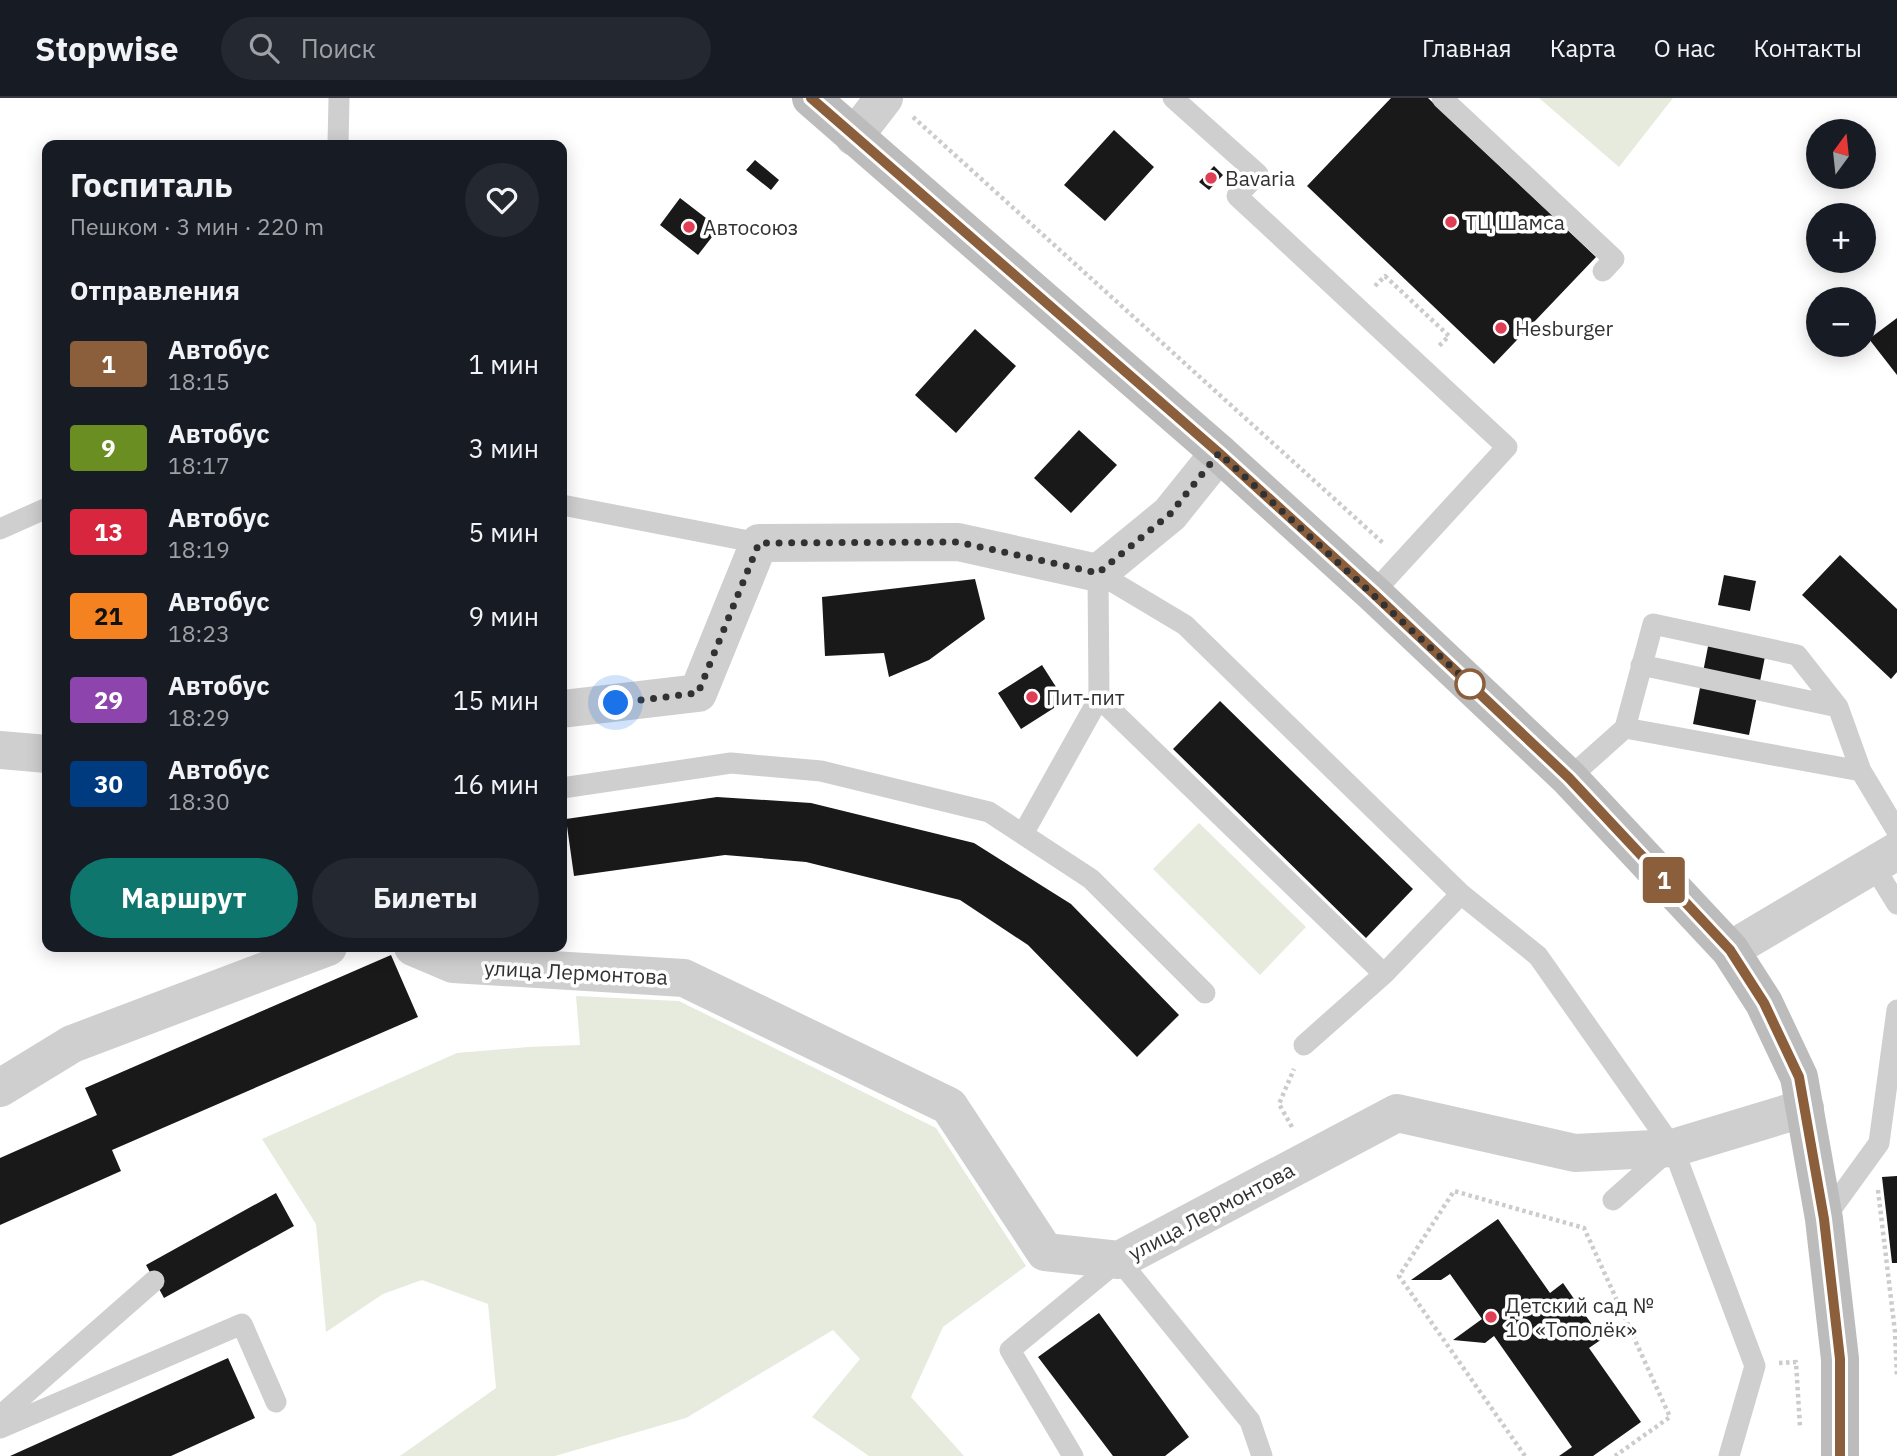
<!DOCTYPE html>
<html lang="ru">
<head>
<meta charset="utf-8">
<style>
  body { margin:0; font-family:"IBM Plex Sans",sans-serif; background:#242831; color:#f1f3f6; height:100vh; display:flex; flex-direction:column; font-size:26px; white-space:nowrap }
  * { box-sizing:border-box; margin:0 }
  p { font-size:23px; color:#9ea1a6 }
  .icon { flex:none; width:38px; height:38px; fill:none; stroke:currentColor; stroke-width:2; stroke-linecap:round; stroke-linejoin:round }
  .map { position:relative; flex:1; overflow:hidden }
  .panel { position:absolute; left:42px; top:42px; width:525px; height:812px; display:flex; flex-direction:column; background:#171b24; border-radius:14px; box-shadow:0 4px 18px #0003 }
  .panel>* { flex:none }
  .badge { padding:0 14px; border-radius:5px; font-size:24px; line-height:46px }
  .needle { width:46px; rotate:15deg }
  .tools { position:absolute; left:1806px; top:21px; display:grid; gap:14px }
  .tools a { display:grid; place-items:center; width:70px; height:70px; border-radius:50%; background:#171b24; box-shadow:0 4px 18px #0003; font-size:35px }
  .you { position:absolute; width:35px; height:35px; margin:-18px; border:5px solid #fff; border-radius:50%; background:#1a73e8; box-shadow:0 0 0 10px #1a73e833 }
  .map>.badge { position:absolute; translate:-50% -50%; box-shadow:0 0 0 4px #fff }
  h2 { padding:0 28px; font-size:26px; line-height:63px }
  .round { display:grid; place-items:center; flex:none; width:74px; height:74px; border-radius:37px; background:#242831 }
  .overview { display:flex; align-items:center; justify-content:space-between; height:119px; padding:0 28px }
  h1 { font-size:33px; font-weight:700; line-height:52px }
  .primary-button { display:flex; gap:14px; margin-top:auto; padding:14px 28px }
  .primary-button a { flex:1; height:80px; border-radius:42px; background:#0f766e; color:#fff; font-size:28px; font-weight:700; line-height:80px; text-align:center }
  .primary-button a+a { background:#242831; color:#f1f3f6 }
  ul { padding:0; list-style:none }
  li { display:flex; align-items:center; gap:21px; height:84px; padding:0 28px }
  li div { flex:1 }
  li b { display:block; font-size:26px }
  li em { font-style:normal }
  li .badge { min-width:77px; font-weight:700; text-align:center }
  header { display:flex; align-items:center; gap:42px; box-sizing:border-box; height:98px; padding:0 35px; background:#171b24; border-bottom:2px solid #363941 }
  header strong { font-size:33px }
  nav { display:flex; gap:38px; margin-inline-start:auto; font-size:24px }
  .search { width:490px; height:63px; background:#242831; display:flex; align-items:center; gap:18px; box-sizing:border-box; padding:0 24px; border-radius:38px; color:#9ea1a6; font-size:26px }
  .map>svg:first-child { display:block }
  .green { fill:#e6ebde }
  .building { fill:#191919 }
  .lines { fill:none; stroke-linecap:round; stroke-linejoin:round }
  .path { stroke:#ccc; stroke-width:4.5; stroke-dasharray:3.5 3.5; stroke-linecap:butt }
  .lane { stroke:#cfcfcf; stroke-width:21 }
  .street { stroke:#cfcfcf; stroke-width:38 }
  .secondary { stroke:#bcbcbc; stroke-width:38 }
  .line-casing { stroke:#fff; stroke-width:16 }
  .line { stroke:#8b5e3c; stroke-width:10 }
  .walk { stroke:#323232; stroke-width:7; stroke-dasharray:0 12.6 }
  .poi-dot { fill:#df3e55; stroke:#fff; stroke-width:2.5 }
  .stop-dot { fill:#fff; stroke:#8b5e3c; stroke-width:3.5 }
  .labels { text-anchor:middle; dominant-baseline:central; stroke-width:7; stroke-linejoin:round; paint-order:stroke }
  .poi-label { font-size:21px; fill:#323232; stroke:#fff; text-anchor:start }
  .street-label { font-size:21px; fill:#323232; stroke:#fff }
</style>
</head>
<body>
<header>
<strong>Stopwise</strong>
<div class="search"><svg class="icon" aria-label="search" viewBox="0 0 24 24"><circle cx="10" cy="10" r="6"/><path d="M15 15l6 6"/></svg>Поиск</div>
<nav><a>Главная</a><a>Карта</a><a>О нас</a><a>Контакты</a></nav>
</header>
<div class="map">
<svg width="1897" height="1358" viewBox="0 0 1897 1358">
  <rect width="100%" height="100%" fill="#fff"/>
  <path class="green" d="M 1539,0 L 1673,0 L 1619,69 Z
    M 1199,725 L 1306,829 L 1260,877 L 1153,771 Z
    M 576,898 L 679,903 L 936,1030 L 1026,1168 L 943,1229 L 911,1299 L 964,1358 L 869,1358 L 812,1319 L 860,1261 L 833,1232 L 686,1320 L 555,1358 L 400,1358 L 496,1290 L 488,1206 L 422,1182 L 383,1196 L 326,1234 L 316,1126 L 262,1041 L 457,955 L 528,949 L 580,947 Z"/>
  <path class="building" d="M 1391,0 L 1428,0 L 1596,159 L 1494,266 L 1307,88 Z
    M 1114,32 L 1154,69 L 1105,123 L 1064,87 Z
    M 755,62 L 779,82 L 771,92 L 746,72 Z
    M 1214,68 L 1223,77 L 1209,92 L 1199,84 Z
    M 680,100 L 719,130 L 698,157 L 660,127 Z
    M 1897,220 L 1897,277 L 1869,241 Z
    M 975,231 L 1016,268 L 956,335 L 915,297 Z
    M 1079,332 L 1117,367 L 1071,415 L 1034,380 Z
    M 1840,457 L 1897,511 L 1897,574 L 1891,581 L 1802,497 Z
    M 1724,477 L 1756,483 L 1750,513 L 1718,507 Z
    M 975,481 L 985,521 L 929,562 L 889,579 L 884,555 L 825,558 L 822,499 Z
    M 1710,538 L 1767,549 L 1749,637 L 1693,626 Z
    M 1042,567 L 1065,603 L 1021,631 L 998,595 Z
    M 1220,603 L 1413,791 L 1366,840 L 1173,651 Z
    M 717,699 L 811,705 L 974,745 L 1071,806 L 1179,917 L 1137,959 L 1028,847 L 960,802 L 806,764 L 725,757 L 574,778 L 566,721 Z
    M 391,857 L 418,919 L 112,1052 L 121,1073 L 0,1127 L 0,1060 L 97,1017 L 85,990 Z
    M 1897,1078 L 1897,1165 L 1892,1165 L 1882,1079 Z
    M 276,1095 L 294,1128 L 164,1200 L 146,1167 Z
    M 1498,1121 L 1550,1195 L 1563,1185 L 1602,1241 L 1589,1250 L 1641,1324 L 1593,1358 L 1559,1358 L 1572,1349 L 1494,1238 L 1485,1245 L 1453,1242 L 1482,1221 L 1450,1176 L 1441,1182 L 1411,1182 Z
    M 1099,1215 L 1189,1339 L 1165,1358 L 1113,1358 L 1038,1259 Z
    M 228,1260 L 255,1320 L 171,1358 L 10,1358 Z"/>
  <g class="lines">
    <path class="path" d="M 913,19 L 1383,445
      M 1375,188 L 1385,178 L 1449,238 L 1439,248
      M 1292,1029 L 1279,1006 L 1294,971
      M 1878,1092 L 1895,1234 L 1897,1279
      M 1779,1265 L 1796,1264 L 1800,1329
      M 1525,1358 L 1399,1178 L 1454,1093 L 1584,1130 L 1670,1319 L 1615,1358"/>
    <path class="lane" d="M 1173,0 L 1258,76 L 1237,98 L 1507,349 L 1373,495
      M 1442,0 L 1614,161 L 1603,173
      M 338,47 L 339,0
      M 562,407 L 759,445
      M 0,431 L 47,410
      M 1098,475 L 1185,527 L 1461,796 L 1384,876 L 1304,947
      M 1098,475 L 1099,600 L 1384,876
      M 1641,567 L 1838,609
      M 1625,630 L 1861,673
      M 1569,680 L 1625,630 L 1653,526 L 1797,557 L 1838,609 L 1861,673 L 1897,733
      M 562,690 L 731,665 L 821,673 L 989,714 L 1091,781 L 1205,895
      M 1023,736 L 1099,600
      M 1873,767 L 1897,806
      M 1461,796 L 1538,858 L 1673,1050 L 1755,1268 L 1729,1358
      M 1613,1102 L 1668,1053
      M 1824,1121 L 1879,1045 L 1897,912
      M 0,1318 L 154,1183
      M 0,1330 L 242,1226 L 276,1304
      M 1073,1358 L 1010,1252 L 1119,1162 L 1250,1323 L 1262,1358"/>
    <path class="street" d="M 854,39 L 884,0
      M 562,611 L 698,595 L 759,445 L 958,444 L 1098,475 L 1170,416 L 1219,355
      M 0,652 L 47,656
      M 413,849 L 453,866 L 684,880 L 949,1008 L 1045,1154 L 1119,1162 L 1397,1015 L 1575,1055 L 1673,1050 L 1805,1010
      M 1730,852 L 1897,753
      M 0,990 L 72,946 L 328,849"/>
    <path class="secondary" d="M 811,0 L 1219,355 L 1373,495 L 1569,680 L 1730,852 L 1764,905 L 1799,979 L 1824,1121 L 1840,1261 L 1840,1358"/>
  </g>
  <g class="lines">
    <defs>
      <path id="line" d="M 811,0 L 1219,355 L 1373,495 L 1569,680 L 1730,852 L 1764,905 L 1799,979 L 1824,1121 L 1840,1261 L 1840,1358"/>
    </defs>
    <use href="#line" class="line-casing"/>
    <use href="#line" class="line"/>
    <path class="walk" d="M 616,605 L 698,595 L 759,445 L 958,444 L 1098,475 L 1170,416 L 1219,355 L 1470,586"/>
  </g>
  <g class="poi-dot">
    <circle cx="1211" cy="80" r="7"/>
    <circle cx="1451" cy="124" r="7"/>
    <circle cx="689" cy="129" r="7"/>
    <circle cx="1501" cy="230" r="7"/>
    <circle cx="1032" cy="599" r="7"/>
    <circle cx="1491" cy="1219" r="7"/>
  </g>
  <circle class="stop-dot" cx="1470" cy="586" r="14"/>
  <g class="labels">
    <g class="poi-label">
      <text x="1225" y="80">Bavaria</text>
      <text x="1465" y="124">ТЦ Шамса</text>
      <text x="703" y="129">Автосоюз</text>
      <text x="1515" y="230">Hesburger</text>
      <text x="1046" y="599">Пит-пит</text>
      <text x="1505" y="1207">Детский сад №<tspan x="1505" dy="24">10 «Тополёк»</tspan></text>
    </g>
    <g class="street-label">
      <text transform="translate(576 874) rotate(3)">улица Лермонтова</text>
      <text transform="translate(1211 1113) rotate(-28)">улица Лермонтова</text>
    </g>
  </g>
</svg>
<div class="tools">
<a><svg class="needle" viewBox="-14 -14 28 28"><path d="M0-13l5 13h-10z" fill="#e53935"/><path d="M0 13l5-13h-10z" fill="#9ea1a6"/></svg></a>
<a>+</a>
<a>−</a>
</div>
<div class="you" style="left:616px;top:605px"></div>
<b class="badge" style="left:1664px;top:782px;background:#8b5e3c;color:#fff">1</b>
<section class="panel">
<div class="overview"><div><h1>Госпиталь</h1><p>Пешком · 3 мин · 220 m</p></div><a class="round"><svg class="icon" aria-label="heart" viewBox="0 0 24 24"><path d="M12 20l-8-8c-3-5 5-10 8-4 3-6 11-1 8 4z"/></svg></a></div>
<h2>Отправления</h2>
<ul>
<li><span class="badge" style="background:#8b5e3c;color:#fff">1</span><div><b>Автобус</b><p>18:15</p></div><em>1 мин</em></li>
<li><span class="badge" style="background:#6b8e23;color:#fff">9</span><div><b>Автобус</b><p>18:17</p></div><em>3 мин</em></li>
<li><span class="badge" style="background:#d7263d;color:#fff">13</span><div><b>Автобус</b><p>18:19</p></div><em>5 мин</em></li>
<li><span class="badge" style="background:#f58220;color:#111">21</span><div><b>Автобус</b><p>18:23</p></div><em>9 мин</em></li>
<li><span class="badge" style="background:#8e44ad;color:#fff">29</span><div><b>Автобус</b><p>18:29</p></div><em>15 мин</em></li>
<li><span class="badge" style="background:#003b80;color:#fff">30</span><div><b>Автобус</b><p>18:30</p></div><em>16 мин</em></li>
</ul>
<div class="primary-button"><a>Маршрут</a><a>Билеты</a></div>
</section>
</div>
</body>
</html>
